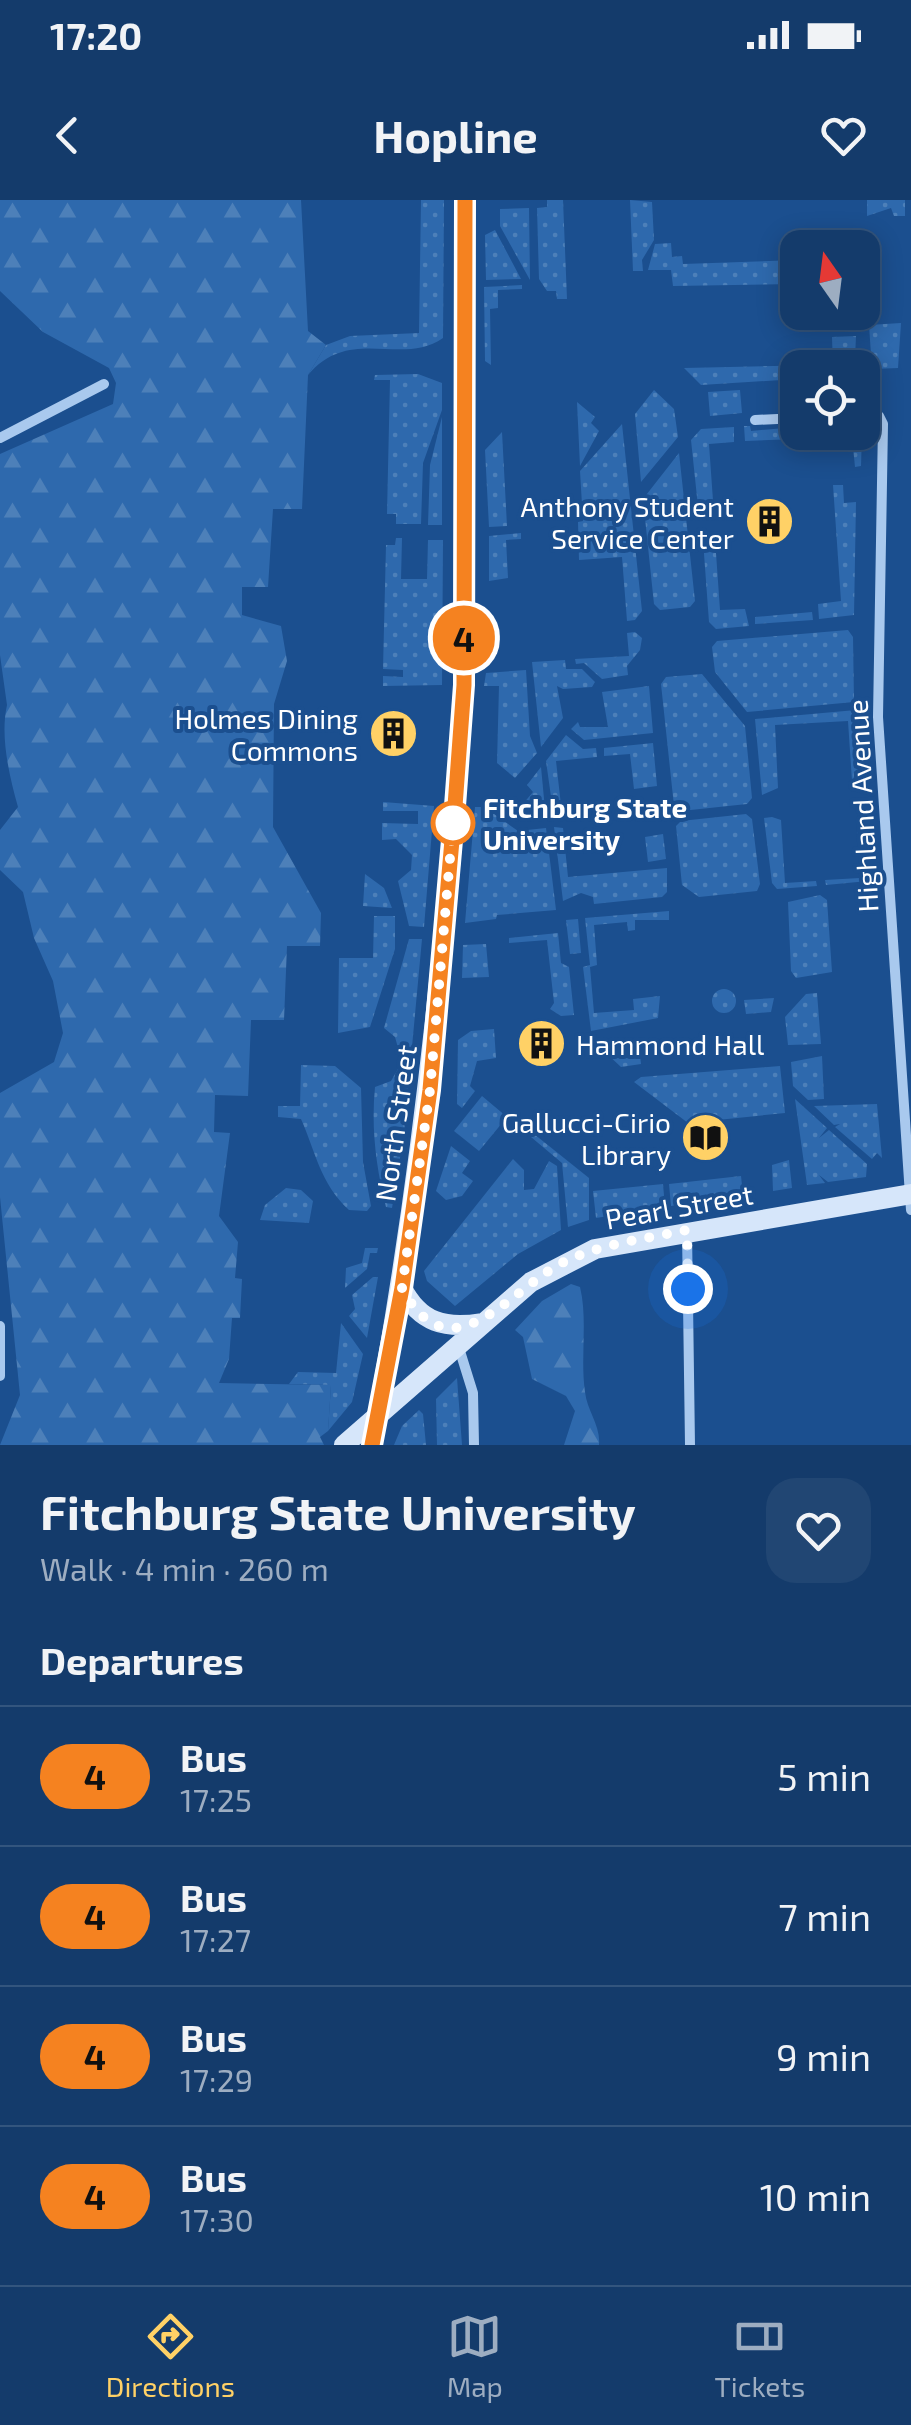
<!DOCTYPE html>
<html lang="en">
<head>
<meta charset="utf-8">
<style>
  body { margin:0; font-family:"Exo 2",sans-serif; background:#214673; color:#f1f3f6; height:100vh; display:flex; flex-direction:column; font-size:38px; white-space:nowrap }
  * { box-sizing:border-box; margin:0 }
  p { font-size:32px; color:#9dadc1 }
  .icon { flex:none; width:55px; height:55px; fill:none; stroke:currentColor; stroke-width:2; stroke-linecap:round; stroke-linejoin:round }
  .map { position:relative; height:1245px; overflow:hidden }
  .sheet { display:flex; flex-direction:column; background:#143b6b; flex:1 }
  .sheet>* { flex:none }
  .badge { padding:0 20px; border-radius:32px; font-size:35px; line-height:65px }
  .needle { width:65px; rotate:346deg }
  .tools { position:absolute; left:780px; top:30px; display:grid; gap:20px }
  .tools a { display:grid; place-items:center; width:100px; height:100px; border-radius:20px; background:#143b6b; box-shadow:0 5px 25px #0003,0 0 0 2px #33557e; font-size:50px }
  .you { position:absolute; width:50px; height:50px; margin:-25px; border:8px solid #fff; border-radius:50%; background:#1a73e8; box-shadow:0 0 0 15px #1a73e833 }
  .map>.badge { position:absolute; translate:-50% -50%; box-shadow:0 0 0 5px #fff }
  h2 { padding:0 40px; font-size:38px; line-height:90px }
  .round { display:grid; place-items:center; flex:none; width:105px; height:105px; border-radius:30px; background:#214673 }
  .overview { display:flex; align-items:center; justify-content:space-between; height:170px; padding:0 40px }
  h1 { font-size:48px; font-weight:700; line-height:75px }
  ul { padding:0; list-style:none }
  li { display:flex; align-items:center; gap:30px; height:140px; padding:0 40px; border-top:2px solid #33557e }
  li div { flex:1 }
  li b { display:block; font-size:38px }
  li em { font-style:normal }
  li .badge { min-width:110px; font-weight:700; text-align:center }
  .status { display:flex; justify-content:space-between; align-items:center; height:70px; padding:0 50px; background:#143b6b; direction:ltr }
  .status svg { height:28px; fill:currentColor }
  header { display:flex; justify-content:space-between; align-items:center; height:130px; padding:0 40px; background:#143b6b; font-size:45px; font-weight:700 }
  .dock { display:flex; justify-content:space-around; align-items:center; height:140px; border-top:2px solid #33557e; background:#143b6b; font-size:28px; color:#9dadc1 }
  .dock a { display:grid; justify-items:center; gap:5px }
  .dock .selected { color:#ffd166 }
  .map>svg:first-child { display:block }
  .grass { fill:url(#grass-dots) }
  .forest { fill:url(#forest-firs) }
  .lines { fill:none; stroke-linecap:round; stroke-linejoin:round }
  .secondary-tunnel { stroke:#3d69a0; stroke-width:20; stroke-dasharray:20 10; stroke-linecap:butt }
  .street { stroke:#a9c9ee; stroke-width:10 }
  .secondary { stroke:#d6e6fa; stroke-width:20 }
  .line-casing { stroke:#fff; stroke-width:22 }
  .line { stroke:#f58220; stroke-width:15 }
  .walk { stroke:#fff; stroke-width:10; stroke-dasharray:0 18 }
  .stop-dot { fill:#fff; stroke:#f58220; stroke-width:5 }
  .labels { text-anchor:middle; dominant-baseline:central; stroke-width:8; stroke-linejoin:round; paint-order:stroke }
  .poi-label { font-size:28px; fill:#fff; stroke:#1b4f8f; text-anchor:end }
  .street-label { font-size:28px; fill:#fff; stroke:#1b4f8f }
  .stop-label { font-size:28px; font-weight:bold; fill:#fff; stroke:#1b4f8f; text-anchor:start }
</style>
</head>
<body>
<div class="status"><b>17:20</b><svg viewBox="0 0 49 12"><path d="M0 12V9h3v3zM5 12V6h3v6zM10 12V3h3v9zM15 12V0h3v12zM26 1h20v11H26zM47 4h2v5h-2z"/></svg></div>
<header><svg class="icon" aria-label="back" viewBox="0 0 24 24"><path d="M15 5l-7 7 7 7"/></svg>Hopline<svg class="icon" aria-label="heart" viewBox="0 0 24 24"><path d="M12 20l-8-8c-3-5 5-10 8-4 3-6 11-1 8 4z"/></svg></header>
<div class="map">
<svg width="911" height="1245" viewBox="0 0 911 1245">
  <defs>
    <pattern id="grass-dots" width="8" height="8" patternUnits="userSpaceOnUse" patternTransform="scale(2.5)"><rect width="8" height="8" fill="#2e69ad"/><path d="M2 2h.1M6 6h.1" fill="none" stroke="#4d80b9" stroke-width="1.8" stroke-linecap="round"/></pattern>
    <pattern id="forest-firs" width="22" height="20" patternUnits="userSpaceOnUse" patternTransform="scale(2.5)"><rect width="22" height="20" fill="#2e69ad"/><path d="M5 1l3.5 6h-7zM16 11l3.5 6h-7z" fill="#4d80b9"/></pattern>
  </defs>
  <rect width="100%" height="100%" fill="#1b4f8f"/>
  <path class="grass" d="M 421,0 L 444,0 L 443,138 C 402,167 350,125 308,175 L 326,145 L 350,136 L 419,133 Z
    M 547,0 L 563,0 L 567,99 L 557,99 L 556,91 L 547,91 L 539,79 L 537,8 L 547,7 Z
    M 630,0 L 652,2 L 654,40 L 642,60 L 643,71 L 633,71 Z
    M 867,0 L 905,0 L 905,16 L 894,16 L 891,8 L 867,16 Z
    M 529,8 L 530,80 L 500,26 L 500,9 Z
    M 495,30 L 521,79 L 486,80 L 485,35 Z
    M 671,43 L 672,57 L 682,56 L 683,64 L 797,60 L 797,84 L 673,86 L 671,70 L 648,70 L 655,44 Z
    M 522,85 L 522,89 L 498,90 L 498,108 L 490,109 L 491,165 L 485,161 L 484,87 Z
    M 901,123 L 898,168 L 872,169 L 869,125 Z
    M 856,136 L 855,158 L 848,167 L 833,167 L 832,137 Z
    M 823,165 L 798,168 L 797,179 L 701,185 L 684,168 Z
    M 418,174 L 442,183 L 442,210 L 423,263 L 421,324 L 396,324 L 396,314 L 387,314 L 390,180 L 374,180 L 375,175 Z
    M 654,190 L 674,209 L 678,237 L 641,282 L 635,214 Z
    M 740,190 L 742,213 L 710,216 L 708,192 Z
    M 577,202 L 595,217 L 591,223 L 599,231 L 580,266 Z
    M 442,217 L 442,325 L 428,325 L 430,265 Z
    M 622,224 L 642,411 L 635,420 L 627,421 L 622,357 L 579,360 L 578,322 L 583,321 L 580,271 Z
    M 744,226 L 750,226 L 751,231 L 797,227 L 798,232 L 862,233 L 861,266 L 855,267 L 852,237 L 745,241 Z
    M 734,227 L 734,242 L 709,244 L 714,315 L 699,316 L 691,240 L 701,229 Z
    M 502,232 L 507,326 L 489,327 L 485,250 Z
    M 679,253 L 695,401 L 690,407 L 660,410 L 654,404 L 643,299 Z
    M 833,285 L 843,285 L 844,303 L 856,302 L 854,415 L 819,419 L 818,404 L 841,401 Z
    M 521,333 L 521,339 L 506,340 L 508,378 L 489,381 L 489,336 Z
    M 396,338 L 402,338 L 401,379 L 427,379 L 428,340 L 443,340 L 442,485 L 383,486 L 383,476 L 403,477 L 403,470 L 383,469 L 386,345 L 395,345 Z
    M 715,339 L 720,410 L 745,409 L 749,426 L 716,429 L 709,422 L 703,340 Z
    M 812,412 L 813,420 L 755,424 L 755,417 Z
    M 848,430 L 853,437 L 854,502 L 747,512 L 715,472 L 712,447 L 717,441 Z
    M 635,432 L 642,438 L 640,450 L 627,466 L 628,475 L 602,479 L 584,463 L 576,464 L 575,459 L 629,456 L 627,433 Z
    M 565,460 L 566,469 L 582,469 L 595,482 L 592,487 L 563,489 L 557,486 L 563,518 L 541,547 L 532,462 Z
    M 526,470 L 530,536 L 537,553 L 515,578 L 497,563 L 499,486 L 484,486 L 486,473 Z
    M 702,474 L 745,526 L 752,598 L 747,604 L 681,611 L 674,606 L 661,484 L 666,477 Z
    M 649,486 L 653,533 L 584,540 L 571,529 L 578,522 L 580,527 L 608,527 L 602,492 Z
    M 856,510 L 861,580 L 852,581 L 848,521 L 775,525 L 778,588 L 762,595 L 755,519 Z
    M 566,535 L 583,549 L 596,548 L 597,557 L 556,561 L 562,614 L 554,618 L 546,561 Z
    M 653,543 L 657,586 L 634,589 L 630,554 L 604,556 L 604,548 Z
    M 541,567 L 546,620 L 526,620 L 517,611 L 533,592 L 527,585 Z
    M 383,602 L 434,606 L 424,727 L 409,726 L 398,681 L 411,670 L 412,655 L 396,639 L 382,640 L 382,623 L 418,624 L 418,611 L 383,611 Z
    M 475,607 L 484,607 L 518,631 L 546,628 L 556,710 L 497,715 L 496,719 L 465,723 Z
    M 746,614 L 752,619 L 760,684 L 757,691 L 699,697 L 682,685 L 676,626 L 681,621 Z
    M 772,617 L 781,620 L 785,683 L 816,681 L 817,686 L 777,689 L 772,683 L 764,618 Z
    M 857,617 L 864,617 L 868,681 L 826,685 L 825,680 L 860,678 Z
    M 554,627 L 563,628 L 568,677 L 667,668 L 667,692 L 662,697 L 594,704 L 593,697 L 581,693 L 563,701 Z
    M 663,634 L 666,659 L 648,662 L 645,637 Z
    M 365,674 L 384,688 L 392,708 L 363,706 Z
    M 820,695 L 827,700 L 832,772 L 796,778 L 791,771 L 788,702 Z
    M 669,711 L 669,720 L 635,720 L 635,730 L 628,731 L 627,722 L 594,725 L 597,765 L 590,767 L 594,813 L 634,810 L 633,799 L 660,796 L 658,818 L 591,831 L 583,767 L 590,765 L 585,718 Z
    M 374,716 L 395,716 L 395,749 L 370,827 L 338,833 L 339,758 L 373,758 Z
    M 578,719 L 581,753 L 570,754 L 566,720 Z
    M 558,733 L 561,763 L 569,767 L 574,815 L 561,816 L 550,809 L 554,803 L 547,740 L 509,743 L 509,738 Z
    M 409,739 L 422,739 L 404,933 L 392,1008 L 386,1007 C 376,967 371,928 375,887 L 391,881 L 402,862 L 395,837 L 384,828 Z
    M 486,744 L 489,777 L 462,778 L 463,745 Z
    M712 801a12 12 0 1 1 24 0a12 12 0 1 1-24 0Z
    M 817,793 L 821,844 L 788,845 L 785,817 L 806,794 Z
    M 774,798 L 771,812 L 746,814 L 744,800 Z
    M 494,829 L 496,858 L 477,861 L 470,886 L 475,891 L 462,908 L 457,904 L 458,840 L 471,831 Z
    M 638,839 L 641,864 L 621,867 L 605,852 L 604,842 Z
    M 822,856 L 824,899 L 808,900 L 793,886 L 791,862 Z
    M 301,865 L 335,866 L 361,888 L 363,962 L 371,1006 L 367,1011 L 349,1010 C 320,983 316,953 301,919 L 278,917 L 278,906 L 300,906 Z
    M 780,866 L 785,913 L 688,923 L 634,882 L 641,877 Z
    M 482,896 L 507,917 L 479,951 L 454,931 Z
    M 795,899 L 827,928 L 819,938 L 829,930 L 867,964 L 866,977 L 828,982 L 819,975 L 825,983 L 807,985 Z
    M 877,904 L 882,958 L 877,953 L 872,959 L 835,927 L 840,924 L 834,925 L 814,906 Z
    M 534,934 L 589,978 L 589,1020 L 568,1027 L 562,963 L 531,937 Z
    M 451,946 L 470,961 L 462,973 L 473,981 L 462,996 L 446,1000 L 436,991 Z
    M 513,959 L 524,970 L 524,990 L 534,989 L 549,961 L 557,966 L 561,1030 L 518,1054 L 455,1106 L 427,1081 L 424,1071 Z
    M 789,960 L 792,988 L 773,991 L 772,965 Z
    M 741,976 L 743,995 L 671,1006 L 669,984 Z
    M 663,984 L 665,1007 L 596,1018 L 593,991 Z
    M 286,988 L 301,990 L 313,1001 L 309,1023 L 260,1020 L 265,1005 Z
    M 365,1048 L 378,1048 L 377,1053 L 370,1053 L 367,1069 L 345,1088 L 346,1068 L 362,1063 Z
    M 373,1077 L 378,1077 L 367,1138 L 349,1116 L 355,1109 L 352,1095 Z
    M 341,1123 L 363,1154 L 352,1202 L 328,1231 L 331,1185 L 289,1184 L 298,1172 L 336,1173 Z
    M 457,1178 L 462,1245 L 437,1245 L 436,1199 Z
    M 419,1210 L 423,1214 L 426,1245 L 394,1245 L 402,1226 Z"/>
  <path class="forest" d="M 0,0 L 301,0 L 308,131 L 326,145 L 308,175 L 302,309 L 273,309 L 268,387 L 242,387 L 242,415 L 281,426 L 287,461 L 274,504 L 273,627 L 321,713 L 320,746 L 287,746 L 284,820 L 251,820 L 248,896 L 215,895 L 214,932 L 230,933 L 219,1016 L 238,1042 L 235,1078 L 242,1079 L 240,1118 L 232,1118 L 229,1159 L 219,1183 L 331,1185 L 328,1231 L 320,1237 L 324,1245 L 0,1245 L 20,1195 L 0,997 L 0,893 L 54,862 L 63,833 L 53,781 L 34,738 L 23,692 L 0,670 L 0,630 L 18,607 C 9,575 0,536 7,505 L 0,455 L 0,254 L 113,204 L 116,183 L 109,168 L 43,132 L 0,91 Z
    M 571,1084 L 580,1087 C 588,1120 580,1157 585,1192 C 587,1211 601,1226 599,1245 L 564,1245 L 575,1211 L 566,1196 L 532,1179 L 523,1137 L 515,1130 L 542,1101 Z"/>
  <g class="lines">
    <path class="secondary-tunnel" d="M 455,607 L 463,485"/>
    <path class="street" d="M 862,215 L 879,216 L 883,224 L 878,517 L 911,1010
      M 755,220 L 798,218
      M 0,238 L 104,184
      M 687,1031 L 690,1245
      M 0,1126 L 0,1176
      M 459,1148 L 473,1193 L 474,1245"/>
    <path class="secondary" d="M 463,485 L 465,0
      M 402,1088 C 420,1123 445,1129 482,1123
      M 344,1245 L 531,1082 L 595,1049 L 911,994
      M 372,1245 C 413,1034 438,821 455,607"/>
  </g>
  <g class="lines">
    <defs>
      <path id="line" d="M 372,1245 L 402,1088 L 430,890 L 455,606 L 464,485 L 465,0"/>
    </defs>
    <use href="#line" class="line-casing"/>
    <use href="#line" class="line"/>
    <path class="walk" d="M 453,623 L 430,890 L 402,1088 C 451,1181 512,1086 566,1061 C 604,1043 646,1039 687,1030 L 688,1089"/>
  </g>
  <defs>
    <symbol id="building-disc" viewBox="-11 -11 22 22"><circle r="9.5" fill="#ffd166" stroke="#1b4f8f"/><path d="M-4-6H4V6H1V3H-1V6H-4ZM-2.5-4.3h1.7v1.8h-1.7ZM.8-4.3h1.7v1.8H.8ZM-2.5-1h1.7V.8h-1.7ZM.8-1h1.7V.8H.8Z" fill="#111"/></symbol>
    <symbol id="library-disc" viewBox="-11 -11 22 22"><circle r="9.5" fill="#ffd166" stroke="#1b4f8f"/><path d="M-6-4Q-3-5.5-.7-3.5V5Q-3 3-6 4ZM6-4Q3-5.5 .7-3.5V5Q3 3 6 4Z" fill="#111"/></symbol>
  </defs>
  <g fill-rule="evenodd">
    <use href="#building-disc" x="742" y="294" width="55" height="55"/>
    <use href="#building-disc" x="366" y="506" width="55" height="55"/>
    <use href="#building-disc" x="514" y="816" width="55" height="55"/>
    <use href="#library-disc" x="678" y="910" width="55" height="55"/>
  </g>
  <circle class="stop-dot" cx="453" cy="623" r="20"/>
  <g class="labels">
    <g class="poi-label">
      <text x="734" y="306">Anthony Student<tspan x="734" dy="32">Service Center</tspan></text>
      <text x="358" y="518">Holmes Dining<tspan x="358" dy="32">Commons</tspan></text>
      <text x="576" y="844" text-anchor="start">Hammond Hall</text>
      <text x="671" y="922">Gallucci-Cirio<tspan x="671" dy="32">Library</tspan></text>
    </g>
    <g class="street-label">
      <text transform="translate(862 606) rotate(-93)">Highland Avenue</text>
      <text transform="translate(395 923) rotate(-82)">North Street</text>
      <text transform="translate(679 1006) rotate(-10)">Pearl Street</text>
    </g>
    <g class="stop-label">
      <text x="483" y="607">Fitchburg State<tspan x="483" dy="32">University</tspan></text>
    </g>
  </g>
</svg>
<div class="tools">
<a><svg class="needle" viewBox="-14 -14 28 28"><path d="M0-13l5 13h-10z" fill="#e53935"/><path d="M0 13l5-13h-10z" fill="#9dadc1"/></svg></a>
<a><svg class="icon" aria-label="locate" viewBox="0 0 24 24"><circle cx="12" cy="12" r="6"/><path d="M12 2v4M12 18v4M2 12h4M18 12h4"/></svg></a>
</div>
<div class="you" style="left:688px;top:1089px"></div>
<b class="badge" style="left:464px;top:438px;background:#f58220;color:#111">4</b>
</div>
<section class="sheet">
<div class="overview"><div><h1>Fitchburg State University</h1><p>Walk · 4 min · 260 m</p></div><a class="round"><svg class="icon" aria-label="heart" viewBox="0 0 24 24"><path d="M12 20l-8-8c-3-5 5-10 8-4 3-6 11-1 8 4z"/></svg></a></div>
<h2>Departures</h2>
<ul>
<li><span class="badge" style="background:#f58220;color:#111">4</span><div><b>Bus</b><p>17:25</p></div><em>5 min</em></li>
<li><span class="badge" style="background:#f58220;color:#111">4</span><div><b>Bus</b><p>17:27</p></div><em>7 min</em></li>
<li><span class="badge" style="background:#f58220;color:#111">4</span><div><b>Bus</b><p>17:29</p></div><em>9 min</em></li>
<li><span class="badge" style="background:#f58220;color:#111">4</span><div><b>Bus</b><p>17:30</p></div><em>10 min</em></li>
</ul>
</section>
<nav class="dock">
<a class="selected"><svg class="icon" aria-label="directions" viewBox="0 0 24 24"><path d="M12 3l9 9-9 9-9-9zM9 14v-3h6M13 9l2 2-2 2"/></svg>Directions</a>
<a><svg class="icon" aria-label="map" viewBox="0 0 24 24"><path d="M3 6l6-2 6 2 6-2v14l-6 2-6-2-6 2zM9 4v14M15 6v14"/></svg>Map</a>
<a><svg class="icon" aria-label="tickets" viewBox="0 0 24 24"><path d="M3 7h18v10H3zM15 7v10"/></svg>Tickets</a>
</nav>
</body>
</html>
